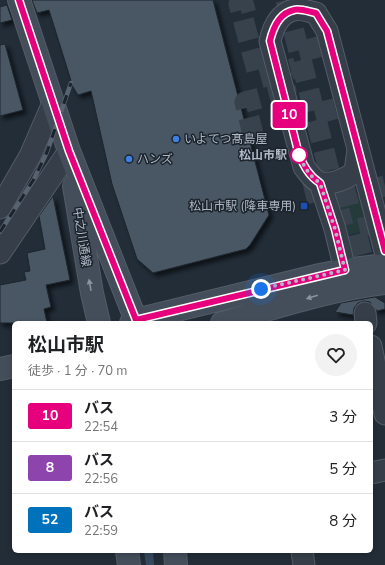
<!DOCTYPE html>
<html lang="ja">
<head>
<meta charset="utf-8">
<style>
  body { margin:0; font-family:"Nunito Sans","Noto Sans JP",sans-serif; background:#f2f2f2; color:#202124; height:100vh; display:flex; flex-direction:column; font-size:15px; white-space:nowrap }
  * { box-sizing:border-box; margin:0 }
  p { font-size:13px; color:#757577 }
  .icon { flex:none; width:22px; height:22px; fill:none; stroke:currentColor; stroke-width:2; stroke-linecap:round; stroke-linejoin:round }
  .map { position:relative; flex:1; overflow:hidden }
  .sheet { position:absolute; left:12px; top:321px; width:361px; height:232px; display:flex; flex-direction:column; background:#fff; border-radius:6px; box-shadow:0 2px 6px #0003 }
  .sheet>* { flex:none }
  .badge { padding:0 8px; border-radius:3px; font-size:14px; line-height:26px }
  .you { position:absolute; width:20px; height:20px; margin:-10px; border:3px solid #fff; border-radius:50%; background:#1a73e8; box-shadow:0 0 0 6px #1a73e833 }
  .map>.badge { position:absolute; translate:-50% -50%; box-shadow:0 0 0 2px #fff }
  .round { display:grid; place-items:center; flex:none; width:42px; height:42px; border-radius:21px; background:#f2f2f2 }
  .headline { display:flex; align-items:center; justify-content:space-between; height:68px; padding:0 16px }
  h1 { font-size:19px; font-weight:700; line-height:30px }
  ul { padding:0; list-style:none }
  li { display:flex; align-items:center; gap:12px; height:52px; padding:0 16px; border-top:1px solid #e0e0e0 }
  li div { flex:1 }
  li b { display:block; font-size:15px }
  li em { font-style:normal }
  li .badge { min-width:44px; font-weight:700; text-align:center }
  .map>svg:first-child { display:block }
  .green { fill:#253a3a }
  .water { fill:#364a5f }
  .building { fill:#4a5764; stroke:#1d262f; filter:url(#shadow) }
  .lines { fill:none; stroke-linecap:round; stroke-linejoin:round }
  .street-tunnel { stroke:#37424d; stroke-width:21; stroke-dasharray:21 10; stroke-linecap:butt }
  .street-casing { stroke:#535c66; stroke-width:23 }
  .secondary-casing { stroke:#535c66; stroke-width:24 }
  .street { stroke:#363f49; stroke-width:21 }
  .secondary { stroke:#444e5b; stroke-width:22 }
  .rail-casing { stroke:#586370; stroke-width:4.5 }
  .rail { stroke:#1b242d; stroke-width:3; stroke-dasharray:9; stroke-linecap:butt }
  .oneway { fill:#8a94a0 }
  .line-casing { stroke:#fff; stroke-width:9 }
  .line { stroke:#e6007e; stroke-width:6 }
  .walk { stroke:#b0b9c5; stroke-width:4; stroke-dasharray:0 7.2 }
  .shop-dot { fill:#3f7fe0; stroke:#1b242d; stroke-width:1.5 }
  .stop-dot { fill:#fff; stroke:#e6007e; stroke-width:2 }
  .transit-dot { fill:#1a4fb4; stroke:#1b242d; stroke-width:1.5 }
  .labels { text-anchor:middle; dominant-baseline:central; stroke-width:3; stroke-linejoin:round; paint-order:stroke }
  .poi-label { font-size:12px; fill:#b0b9c5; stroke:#1b242d; text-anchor:start }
  .stop-label { font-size:12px; font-weight:bold; fill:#b0b9c5; stroke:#1b242d; text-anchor:end }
  .street-label { font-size:12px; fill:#b0b9c5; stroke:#1b242d }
</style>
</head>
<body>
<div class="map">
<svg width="385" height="565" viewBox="0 0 385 565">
  <defs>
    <filter id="shadow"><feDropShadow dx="3.5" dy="3.5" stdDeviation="2" flood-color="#0009"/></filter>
  </defs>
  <rect width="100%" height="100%" fill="#222d38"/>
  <path class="green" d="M 352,191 L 359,195 L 368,230 L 345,236 L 336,203 L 341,194 Z"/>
  <path class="water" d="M 144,551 L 153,551 L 154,565 L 146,565 Z"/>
  <path class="building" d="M 32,0 L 213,0 L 269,215 L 250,245 L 246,249 L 153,273 L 137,259 L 112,184 L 91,91 L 78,95 L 73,87 L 49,10 L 37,13 Z
    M 7,5 L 12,20 L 0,23 L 0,7 Z
    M 5,44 L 23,110 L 0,116 L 0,45 Z
    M 53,196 L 70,280 L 46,285 L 51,307 L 44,309 L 47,323 L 0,323 L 0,285 L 26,280 L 24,272 L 30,271 L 27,253 L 45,249 L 39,216 Z
    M 375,297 L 385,303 L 385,309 L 377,311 L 370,302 L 364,301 L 358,303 L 354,308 L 353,315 L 335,312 L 341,303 Z"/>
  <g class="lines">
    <path class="street-tunnel" d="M 253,0 L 239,4 L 259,78 L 296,68
      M 286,0 L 343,226
      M 299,52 L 322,46
      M 315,114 L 338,108
      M 254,138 L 245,102 L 286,91 L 282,75
      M 305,194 L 333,187
      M 336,198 L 385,186
      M 349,247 L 373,241 L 367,216"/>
    <defs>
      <path id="street" d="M 358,149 L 355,172 C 346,179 330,186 319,182 C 313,180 308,172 304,167 L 270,41 C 273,28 279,13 294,10 C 300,8 310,12 316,13 L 327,31 L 385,251
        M 320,183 L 335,229 L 349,286
        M 0,208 L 30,156 L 53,103
        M 0,253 L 69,151
        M 365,313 L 366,323
        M 371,346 L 385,414
        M 371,473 L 385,470
        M 302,551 L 304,565"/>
      <path id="secondary" d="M 19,0 L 69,151 L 137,323
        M 74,186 L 92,293 L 99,323
        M 131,323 L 136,320 L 320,275 L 345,270 L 385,265
        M 222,323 C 277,307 328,290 385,283
        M 0,369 L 14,366
        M 127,551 L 129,565
        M 175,551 L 176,565"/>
    </defs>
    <use href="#street" class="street-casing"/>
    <use href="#secondary" class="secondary-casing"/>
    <use href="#street" class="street"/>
    <use href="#secondary" class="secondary"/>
    <defs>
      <path id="rail" d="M 0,232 L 34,179 L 47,152 L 71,83"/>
    </defs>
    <use href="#rail" class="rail-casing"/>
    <use href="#rail" class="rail"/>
  </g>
  <defs><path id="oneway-solid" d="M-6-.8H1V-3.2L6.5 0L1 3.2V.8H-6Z"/></defs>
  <g class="oneway">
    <use href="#oneway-solid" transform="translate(90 285) rotate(-100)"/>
    <use href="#oneway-solid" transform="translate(312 297) rotate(163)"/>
  </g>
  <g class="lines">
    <defs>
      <path id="line" d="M 19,0 L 69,151 L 136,320 L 345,270 L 335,229 L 320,183 C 309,176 304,166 299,155 L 270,41 C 273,28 279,13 294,10 C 300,8 310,12 316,13 L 327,31 L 385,251"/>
    </defs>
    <use href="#line" class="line-casing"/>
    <use href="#line" class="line"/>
    <path class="walk" d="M 261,289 L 345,270 L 335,229 L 320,183 C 309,176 304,166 299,155"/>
  </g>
  <g class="shop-dot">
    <circle cx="176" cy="139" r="4"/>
    <circle cx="129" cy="159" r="4"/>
  </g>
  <circle class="stop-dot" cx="299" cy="155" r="8"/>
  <rect class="transit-dot" x="300" y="202" width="8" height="8" rx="2"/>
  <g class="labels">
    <g class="poi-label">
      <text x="184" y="139">いよてつ髙島屋</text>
      <text x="137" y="159">ハンズ</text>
      <text x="296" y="206" text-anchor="end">松山市駅 (降車専用)</text>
    </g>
    <g class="stop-label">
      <text x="287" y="155">松山市駅</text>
    </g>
    <g class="street-label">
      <text transform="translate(82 237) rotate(81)">中之川通線</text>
    </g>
  </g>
</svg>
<div class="you" style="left:261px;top:289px"></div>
<b class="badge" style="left:289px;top:115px;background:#e6007e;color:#fff">10</b>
<section class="sheet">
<div class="headline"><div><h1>松山市駅</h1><p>徒歩 · 1 分 · 70 m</p></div><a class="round"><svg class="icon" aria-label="heart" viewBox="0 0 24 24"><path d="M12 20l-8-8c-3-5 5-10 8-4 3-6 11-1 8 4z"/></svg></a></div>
<ul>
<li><span class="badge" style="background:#e6007e;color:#fff">10</span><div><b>バス</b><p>22:54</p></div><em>3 分</em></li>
<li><span class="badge" style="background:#8e44ad;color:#fff">8</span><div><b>バス</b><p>22:56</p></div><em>5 分</em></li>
<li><span class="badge" style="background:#0072bc;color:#fff">52</span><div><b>バス</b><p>22:59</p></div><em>8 分</em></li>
</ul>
</section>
</div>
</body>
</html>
